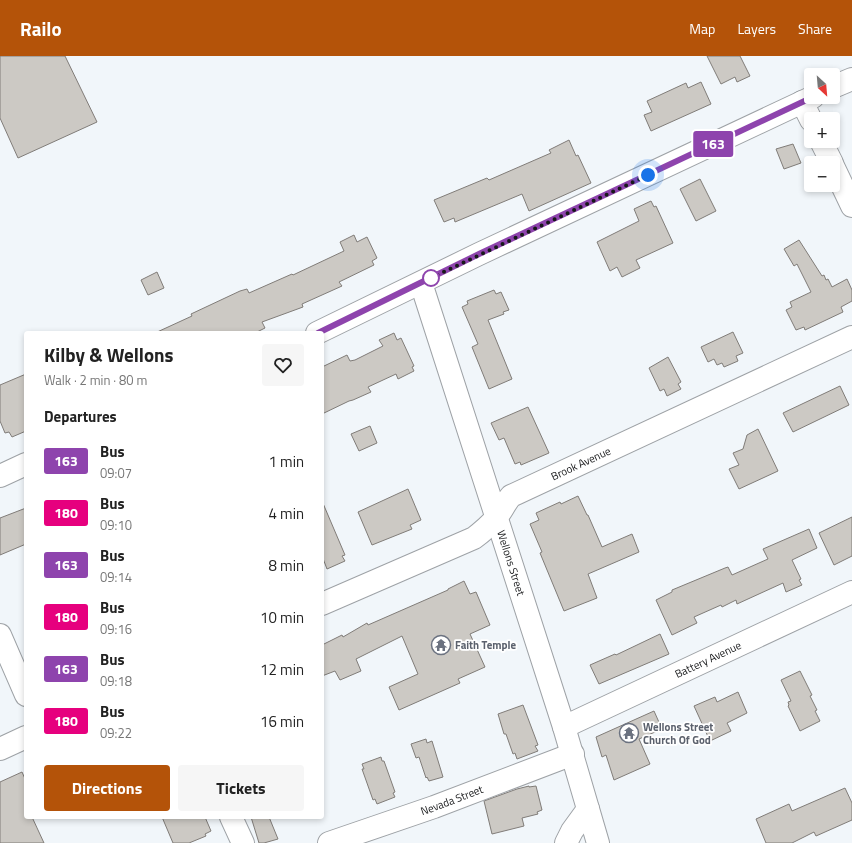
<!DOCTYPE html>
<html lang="en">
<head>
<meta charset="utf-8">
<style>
  body { margin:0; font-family:"Titillium Web",sans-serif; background:#f6f6f6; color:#222; height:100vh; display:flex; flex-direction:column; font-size:15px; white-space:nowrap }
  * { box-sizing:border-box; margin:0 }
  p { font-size:13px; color:#767676 }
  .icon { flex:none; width:22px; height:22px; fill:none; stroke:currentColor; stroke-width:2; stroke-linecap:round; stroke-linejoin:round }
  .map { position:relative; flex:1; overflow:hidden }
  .sheet { position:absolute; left:24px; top:275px; width:300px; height:488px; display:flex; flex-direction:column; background:#fff; border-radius:4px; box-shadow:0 2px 6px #0003 }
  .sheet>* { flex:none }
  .badge { padding:0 8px; border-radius:3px; font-size:14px; line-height:26px }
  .needle { width:26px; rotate:154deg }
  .fabs { position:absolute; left:804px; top:12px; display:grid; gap:8px }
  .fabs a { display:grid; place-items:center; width:36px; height:36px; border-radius:4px; background:#fff; box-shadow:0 2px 6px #0003; font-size:20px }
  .you { position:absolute; width:20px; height:20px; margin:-10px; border:3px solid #fff; border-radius:50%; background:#1a73e8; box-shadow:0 0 0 6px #1a73e833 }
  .map>.badge { position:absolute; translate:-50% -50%; box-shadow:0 0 0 2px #fff }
  h2 { padding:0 20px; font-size:15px; line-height:36px }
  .round { display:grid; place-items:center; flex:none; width:42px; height:42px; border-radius:4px; background:#f6f6f6 }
  .overview { display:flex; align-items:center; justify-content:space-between; height:68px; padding:0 20px }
  h1 { font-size:19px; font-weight:700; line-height:30px }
  .primary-button { display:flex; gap:8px; margin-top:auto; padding:8px 20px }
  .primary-button a { flex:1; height:46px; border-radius:4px; background:#b45309; color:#fff; font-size:16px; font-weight:700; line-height:46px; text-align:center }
  .primary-button a+a { background:#f6f6f6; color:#222 }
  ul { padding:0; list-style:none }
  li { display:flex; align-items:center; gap:12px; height:52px; padding:0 20px }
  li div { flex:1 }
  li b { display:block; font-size:15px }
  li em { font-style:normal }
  li .badge { min-width:44px; font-weight:700; text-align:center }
  header { display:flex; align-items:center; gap:24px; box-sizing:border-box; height:56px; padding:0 20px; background:#b45309; color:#fff }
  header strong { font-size:19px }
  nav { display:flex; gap:22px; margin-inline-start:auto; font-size:14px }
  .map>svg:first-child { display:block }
  .building { fill:#ccc9c4; stroke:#807c78 }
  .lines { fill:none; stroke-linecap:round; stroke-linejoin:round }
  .minor-casing { stroke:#9ea2a6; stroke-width:24 }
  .minor { stroke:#fff; stroke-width:22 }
  .line-casing { stroke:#fff; stroke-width:9 }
  .line { stroke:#8e44ad; stroke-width:6 }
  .walk { stroke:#17181a; stroke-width:4; stroke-dasharray:0 7.2 }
  .stop-dot { fill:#fff; stroke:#8e44ad; stroke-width:2 }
  .labels { text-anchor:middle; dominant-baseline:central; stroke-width:3.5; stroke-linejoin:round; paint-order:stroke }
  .street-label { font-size:11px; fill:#17181a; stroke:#fff }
  .worship-label { font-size:11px; font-weight:bold; fill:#5b616d; stroke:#fff; text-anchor:start }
</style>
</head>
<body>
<header>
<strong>Railo</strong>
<nav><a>Map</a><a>Layers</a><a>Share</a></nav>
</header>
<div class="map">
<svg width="852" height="787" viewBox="0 0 852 787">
  <rect width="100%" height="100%" fill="#f1f6fa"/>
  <path class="building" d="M 0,0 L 65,0 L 97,66 L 18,102 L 0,62 Z
    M 707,0 L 740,0 L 750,20 L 737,26 L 735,21 L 721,28 Z
    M 701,26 L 711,48 L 651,75 L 644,59 L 652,56 L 647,45 L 686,27 L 688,32 Z
    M 569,84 L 576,100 L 578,99 L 591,127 L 529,155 L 522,138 L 455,166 L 454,162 L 444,166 L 434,144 L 487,122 L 489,124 L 551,97 L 549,94 Z
    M 793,88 L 801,107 L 784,113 L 776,93 Z
    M 700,123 L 716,155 L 696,165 L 680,133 Z
    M 651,145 L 654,151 L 656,150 L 673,187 L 636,204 L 640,212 L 622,221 L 617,211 L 610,215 L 597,186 L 639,165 L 634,153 Z
    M 354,179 L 357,186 L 367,181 L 377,202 L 372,205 L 374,209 L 339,226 L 342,230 L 302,248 L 303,251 L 262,266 L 265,272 L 255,277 L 155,277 L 192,260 L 191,258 L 240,235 L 247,233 L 249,237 L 292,218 L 293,219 L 344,195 L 340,186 Z
    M 799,184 L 822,220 L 824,219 L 826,224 L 828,223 L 832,231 L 847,223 L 852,234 L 852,245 L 841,251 L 843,256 L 805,274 L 804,271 L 796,274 L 786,254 L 792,251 L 790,246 L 811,236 L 797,208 L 794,210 L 784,193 Z
    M 157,216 L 164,232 L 148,239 L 141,224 Z
    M 494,234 L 496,238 L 501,236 L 509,254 L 503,256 L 504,258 L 488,264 L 512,323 L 489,333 L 472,291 L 478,288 L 462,251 L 468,248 L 467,245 Z
    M 733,276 L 743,297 L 736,300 L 738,305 L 724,311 L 722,307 L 717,309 L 714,303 L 708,306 L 701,291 Z
    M 394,277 L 397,284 L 401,282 L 414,310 L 412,311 L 414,315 L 398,323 L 396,318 L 368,331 L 371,336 L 353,344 L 349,345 L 322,358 L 322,311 L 347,299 L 350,305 L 355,304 L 383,290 L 379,284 Z
    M 668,301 L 681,326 L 678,328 L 681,333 L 667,340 L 664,333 L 660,335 L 649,312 Z
    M 26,318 L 26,375 L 12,381 L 9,376 L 5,377 L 0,365 L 0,329 Z
    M 840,330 L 849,349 L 793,376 L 783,357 Z
    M 528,351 L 549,397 L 521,409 L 520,406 L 515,408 L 504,382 L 499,384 L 491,367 Z
    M 370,370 L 377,387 L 359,395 L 351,378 Z
    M 758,373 L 778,415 L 739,433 L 729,413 L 739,409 L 733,397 L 743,393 L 747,379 Z
    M 408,433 L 421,464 L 410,469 L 412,473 L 372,489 L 358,456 Z
    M 578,440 L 587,459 L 588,459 L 602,491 L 632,478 L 639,496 L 588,518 L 597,542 L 564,555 L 540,497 L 542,496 L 530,468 L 539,464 L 536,457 L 560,446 L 561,448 Z
    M 322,445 L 345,499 L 342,500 L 345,505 L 327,513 L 322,500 Z
    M 26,452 L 26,488 L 0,499 L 0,462 Z
    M 852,461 L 852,500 L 834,509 L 819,477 Z
    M 809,473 L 817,492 L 792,504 L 801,523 L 799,524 L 802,529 L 786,536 L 783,527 L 737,548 L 736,544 L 722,551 L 721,549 L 694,561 L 697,567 L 672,579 L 656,544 L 672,536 L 672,534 L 725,512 L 728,511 L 732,519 L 768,503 L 763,493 Z
    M 464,525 L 470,538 L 476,536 L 490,569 L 470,578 L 485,611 L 458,623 L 460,627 L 399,654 L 389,631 L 418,618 L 402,580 L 356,603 L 361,615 L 340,624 L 335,615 L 322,620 L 322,589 L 342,579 L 343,581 L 367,567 L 368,569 L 448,534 L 448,533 Z
    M 660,578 L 669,598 L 599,628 L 590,609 L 615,598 L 616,599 Z
    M 800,615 L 812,639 L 810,640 L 817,654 L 815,655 L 820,665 L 800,675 L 788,650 L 789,649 L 788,646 L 791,645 L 781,624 Z
    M 738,636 L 747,657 L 727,667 L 731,675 L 710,685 L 694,650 L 715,641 L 717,646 Z
    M 523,649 L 538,689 L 535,690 L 538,695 L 517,703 L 515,697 L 513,698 L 506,678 L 504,678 L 498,658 Z
    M 654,655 L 662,673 L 639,683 L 650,708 L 614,724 L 606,699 L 602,701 L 596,681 Z
    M 426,683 L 427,687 L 432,685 L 443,721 L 429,725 L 427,721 L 426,722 L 419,701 L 416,702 L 411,688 Z
    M 381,701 L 382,705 L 384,705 L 395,736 L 393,737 L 395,741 L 377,748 L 375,743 L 373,744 L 362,713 L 364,713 L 362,708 Z
    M 22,716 L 26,725 L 26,761 L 32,761 L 44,787 L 0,787 L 0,726 Z
    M 529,730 L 529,731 L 536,730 L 542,754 L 537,756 L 538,758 L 522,762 L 524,770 L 492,778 L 484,745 L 517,733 Z
    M 845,732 L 852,747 L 852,764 L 816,780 L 814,776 L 792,787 L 766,787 L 756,763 L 789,748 L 792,755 Z
    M 162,761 L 205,761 L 211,775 L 205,778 L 206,780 L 189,787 L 173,787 Z
    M 251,761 L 269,761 L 278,783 L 264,787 L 259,787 Z"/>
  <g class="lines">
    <defs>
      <g id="minor">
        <path d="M 833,31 L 852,23"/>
        <path d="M 802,46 L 811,64"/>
        <path d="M 821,85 L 832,107"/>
        <path d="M 833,110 L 852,150"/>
        <path id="s1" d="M 421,227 L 564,671 L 598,787"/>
        <path d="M 317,277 L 479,198 L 813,41"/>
        <path d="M 0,420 L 26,408"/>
        <path id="s2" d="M 322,548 L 474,482 C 482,476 489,470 496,462 C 502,455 505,447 511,440 L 852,281"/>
        <path d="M 0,579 L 26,639"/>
        <path id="s3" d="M 564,671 L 852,536"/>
        <path d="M 0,693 L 26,681"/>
        <path d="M 231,761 L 243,787"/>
        <path id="s4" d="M 329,787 L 434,751 L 573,698"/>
        <path d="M 566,787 L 572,775 L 588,753"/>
      </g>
    </defs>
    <use href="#minor" class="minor-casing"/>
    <use href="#minor" class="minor"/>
  </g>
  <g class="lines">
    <defs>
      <path id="line" d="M 318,277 L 479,198 L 813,41"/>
    </defs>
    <use href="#line" class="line-casing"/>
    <use href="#line" class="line"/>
    <path class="walk" d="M 431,222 L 648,119"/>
  </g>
  <defs>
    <symbol id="temple-ring" viewBox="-11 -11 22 22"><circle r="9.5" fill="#fff" stroke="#6b7280" stroke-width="1.5"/><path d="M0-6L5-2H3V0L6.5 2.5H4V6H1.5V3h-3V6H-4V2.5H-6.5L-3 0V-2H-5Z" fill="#6b7280"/></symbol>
  </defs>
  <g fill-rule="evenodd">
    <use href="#temple-ring" x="430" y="578" width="22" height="22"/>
    <use href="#temple-ring" x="618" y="666" width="22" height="22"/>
  </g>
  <circle class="stop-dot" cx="431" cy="222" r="8"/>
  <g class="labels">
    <g class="street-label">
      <text stroke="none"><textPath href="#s2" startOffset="299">Brook Avenue</textPath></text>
      <text stroke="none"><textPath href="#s1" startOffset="294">Wellons Street</textPath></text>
      <text stroke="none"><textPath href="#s3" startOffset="159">Battery Avenue</textPath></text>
      <text stroke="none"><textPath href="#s4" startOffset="130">Nevada Street</textPath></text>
    </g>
    <g class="worship-label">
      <text x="455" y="589">Faith Temple</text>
      <text x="643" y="671">Wellons Street<tspan x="643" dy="13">Church Of God</tspan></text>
    </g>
  </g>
</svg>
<div class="fabs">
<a><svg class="needle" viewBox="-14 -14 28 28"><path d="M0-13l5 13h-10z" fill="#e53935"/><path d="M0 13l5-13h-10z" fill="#767676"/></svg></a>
<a>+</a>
<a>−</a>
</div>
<div class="you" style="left:648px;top:119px"></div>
<b class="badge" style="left:713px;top:88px;background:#8e44ad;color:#fff">163</b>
<section class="sheet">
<div class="overview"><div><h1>Kilby &amp; Wellons</h1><p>Walk · 2 min · 80 m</p></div><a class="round"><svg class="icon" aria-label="heart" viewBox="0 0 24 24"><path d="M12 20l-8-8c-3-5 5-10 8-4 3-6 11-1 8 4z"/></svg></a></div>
<h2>Departures</h2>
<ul>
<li><span class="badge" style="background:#8e44ad;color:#fff">163</span><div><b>Bus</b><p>09:07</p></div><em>1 min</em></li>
<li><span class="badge" style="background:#e6007e;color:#fff">180</span><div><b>Bus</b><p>09:10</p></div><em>4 min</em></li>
<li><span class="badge" style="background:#8e44ad;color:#fff">163</span><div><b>Bus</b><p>09:14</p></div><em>8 min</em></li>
<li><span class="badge" style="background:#e6007e;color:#fff">180</span><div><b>Bus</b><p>09:16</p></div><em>10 min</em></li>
<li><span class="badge" style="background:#8e44ad;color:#fff">163</span><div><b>Bus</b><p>09:18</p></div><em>12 min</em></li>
<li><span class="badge" style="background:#e6007e;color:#fff">180</span><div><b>Bus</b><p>09:22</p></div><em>16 min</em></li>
</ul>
<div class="primary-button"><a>Directions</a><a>Tickets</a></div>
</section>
</div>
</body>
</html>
